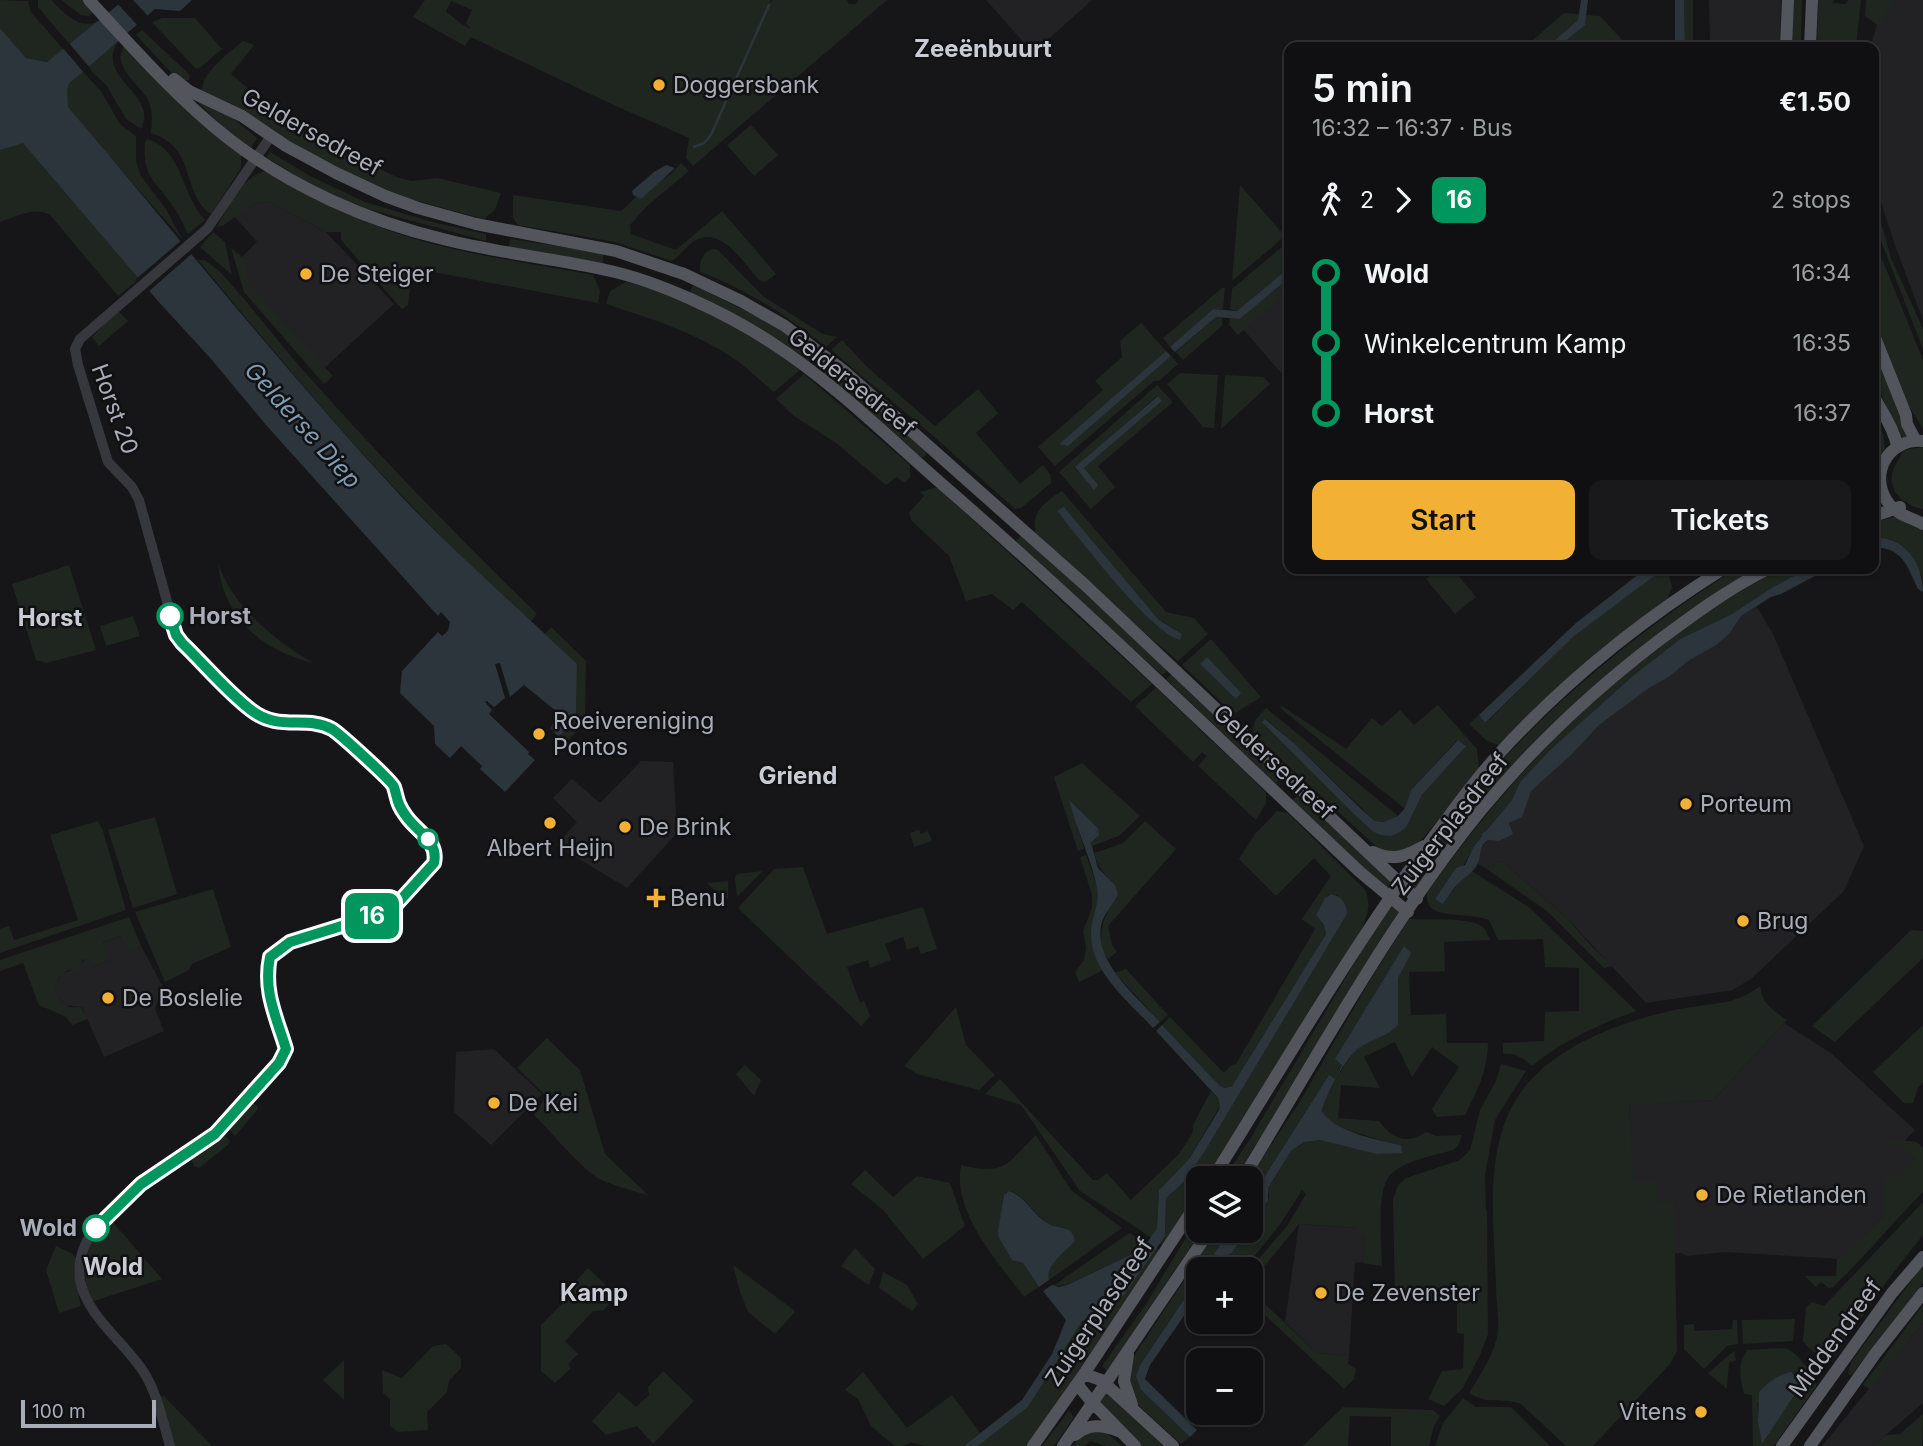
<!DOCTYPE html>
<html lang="en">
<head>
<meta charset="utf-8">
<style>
  body { margin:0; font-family:Inter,sans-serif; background:#19191b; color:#f1f3f6; height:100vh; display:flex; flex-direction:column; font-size:26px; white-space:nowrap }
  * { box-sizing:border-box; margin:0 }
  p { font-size:23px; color:#9c9d9f }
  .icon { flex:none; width:38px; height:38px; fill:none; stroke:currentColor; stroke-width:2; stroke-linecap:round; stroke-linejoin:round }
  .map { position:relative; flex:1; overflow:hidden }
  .drawer { position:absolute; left:1284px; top:42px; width:595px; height:532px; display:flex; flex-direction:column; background:#101012; border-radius:14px; box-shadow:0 2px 5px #0004,0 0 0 2px #303032 }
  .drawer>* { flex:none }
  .badge { padding:0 14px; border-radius:10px; font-size:24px; line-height:46px }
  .buttons { position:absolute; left:1186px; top:1166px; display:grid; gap:14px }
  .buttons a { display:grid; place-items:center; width:77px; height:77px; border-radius:14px; background:#101012; box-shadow:0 2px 5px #0004,0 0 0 2px #303032; font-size:35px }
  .scale { position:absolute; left:21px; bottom:18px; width:135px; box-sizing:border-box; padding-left:7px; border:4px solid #a8adb8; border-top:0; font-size:19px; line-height:24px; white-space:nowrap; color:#a8adb8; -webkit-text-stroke:5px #111113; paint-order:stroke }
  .map>.badge { position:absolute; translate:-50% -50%; box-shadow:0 0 0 4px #fff }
  .legs { display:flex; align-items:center; gap:10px; height:77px; padding:0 28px; font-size:23px }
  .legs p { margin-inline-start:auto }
  .overview { display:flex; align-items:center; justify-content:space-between; height:119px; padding:0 28px }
  h1 { font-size:38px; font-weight:600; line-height:52px }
  .cta { display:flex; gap:14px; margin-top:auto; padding:14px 28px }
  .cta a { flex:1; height:80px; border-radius:14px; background:#f2b134; color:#111; font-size:28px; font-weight:600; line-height:80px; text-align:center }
  .cta a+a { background:#19191b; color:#f1f3f6 }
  ul { padding:0 28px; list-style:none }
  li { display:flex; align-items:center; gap:24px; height:70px; font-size:26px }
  li i { display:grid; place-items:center; width:10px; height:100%; margin:0 9px; background:currentColor }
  li i::after { content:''; width:18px; height:18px; margin:-9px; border:5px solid; border-radius:50%; background:#101012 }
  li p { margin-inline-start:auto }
  li:first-child i { background:linear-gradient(#0000 50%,currentColor 0) }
  li:last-child i { background:linear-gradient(currentColor 50%,#0000 0) }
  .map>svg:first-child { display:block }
  .built { fill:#222225 }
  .green { fill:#1e261f; fill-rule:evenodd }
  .water { fill:#2c353c }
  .pier { fill:#161618 }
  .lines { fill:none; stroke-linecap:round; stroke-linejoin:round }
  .stream { stroke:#2c353c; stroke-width:2.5 }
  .minor { stroke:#37383d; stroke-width:10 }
  .major { stroke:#53555c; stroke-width:12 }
  .line-1-casing { stroke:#fff; stroke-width:16 }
  .line-1 { stroke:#00965e; stroke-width:10 }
  .poi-dot { fill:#f2b134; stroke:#111113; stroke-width:2.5 }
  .stop-1-dot { fill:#fff; stroke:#00965e; stroke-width:3.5 }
  .labels { text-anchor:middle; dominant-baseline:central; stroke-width:5; stroke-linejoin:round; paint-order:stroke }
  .poi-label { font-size:23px; fill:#a8adb8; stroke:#111113; text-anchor:start }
  .street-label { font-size:23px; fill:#a8adb8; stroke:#111113 }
  .stop-label { font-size:23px; font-weight:bold; fill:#a8adb8; stroke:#111113; text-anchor:start }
  .neighbourhood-label { font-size:24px; font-weight:bold; fill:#c9ccd4; stroke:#111113 }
  .water-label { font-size:24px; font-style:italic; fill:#7f9bb3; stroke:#111113 }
</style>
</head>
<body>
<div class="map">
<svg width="1923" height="1446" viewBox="0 0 1923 1446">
  <rect width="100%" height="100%" fill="#161618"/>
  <path class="built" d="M 986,0 L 1092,0 L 1033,53 Z
    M 1709,0 L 1781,0 L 1780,47 L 1710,47 Z
    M 1884,0 L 1923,0 L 1923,320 L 1896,248 L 1874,181 L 1874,47 L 1871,47 L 1871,45 Z
    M 268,201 L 326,232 L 394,304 L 321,371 L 249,291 L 242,257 L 257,242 L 234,216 L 253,204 Z
    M 1290,288 L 1290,383 L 1243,329 Z
    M 1755,604 L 1773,634 L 1864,846 L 1844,891 L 1752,978 L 1733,990 L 1646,1003 L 1567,918 L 1502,861 L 1485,868 L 1478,864 L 1479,850 L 1488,840 L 1499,841 L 1535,784 L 1599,723 Z
    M 641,761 L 673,762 L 677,833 L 627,888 L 556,845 L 577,822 L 553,798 L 572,779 L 600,803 Z
    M 122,936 L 127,951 L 141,946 L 163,987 L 155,1009 L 164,1031 L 104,1057 L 82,1007 L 64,1005 L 56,995 L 55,985 L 62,973 L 76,969 L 85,959 L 91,960 L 94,966 L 109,960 L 103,942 Z
    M 1784,1023 L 1832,1054 L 1915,1130 L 1901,1145 L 1923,1167 L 1884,1216 L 1840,1259 L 1725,1252 L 1687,1256 L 1681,1253 L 1667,1254 L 1535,1123 L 1630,1117 L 1629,1104 L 1713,1100 Z
    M 494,1049 L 542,1094 L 491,1145 L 454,1112 L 456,1052 Z
    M 1299,1224 L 1357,1228 L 1364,1235 L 1363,1262 L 1355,1263 L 1349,1356 L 1317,1353 L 1285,1322 Z
    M 1923,1323 L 1923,1403 L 1873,1446 L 1822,1446 Z"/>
  <path class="green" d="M 0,0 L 28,1 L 31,12 L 64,50 L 48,62 L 26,58 L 0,28 Z
    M 38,0 L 51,0 C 65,14 79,30 99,21 L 70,45 L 38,7 Z
    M 61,0 L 86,0 L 96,11 L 89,16 L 81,15 Z
    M 425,0 L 770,0 L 770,3 L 773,0 L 847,0 L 849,4 L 856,4 L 858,0 L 887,0 L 693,166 L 686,158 L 689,138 L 609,103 L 471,37 L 465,46 L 413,17 ZM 451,1 L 472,10 L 466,23 L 471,29 L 463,25 L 446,12 Z
    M 1684,0 L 1693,0 L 1693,47 L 1685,47 Z
    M 1792,0 L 1802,0 L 1801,47 L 1790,47 Z
    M 1818,0 L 1834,0 L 1832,3 L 1845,4 L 1849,0 L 1861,0 L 1856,47 L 1817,47 Z
    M 1866,0 L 1891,0 L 1890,7 L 1879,26 L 1865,16 Z
    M 1564,13 L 1579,14 L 1578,20 L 1547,47 L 1525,47 Z
    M 1586,15 L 1600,16 L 1629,47 L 1558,47 L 1585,25 Z
    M 162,18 L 195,18 L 222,49 L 201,67 L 196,69 L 152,22 Z
    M 142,30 L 190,75 L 189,80 L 179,81 L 136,35 Z
    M 0,31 L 27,62 L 45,67 L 102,54 L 120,39 C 91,77 160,93 141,129 L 126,119 L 107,86 L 87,67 L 68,81 L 67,87 L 82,71 L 101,91 L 120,124 L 136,136 L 136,161 L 141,176 L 166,209 L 182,239 L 114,162 L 182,245 L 118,296 L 50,215 C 35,206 16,217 0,222 Z
    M 243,41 L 254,45 L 231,74 L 281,116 L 312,137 L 399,178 L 412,181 L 437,178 L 501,193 L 495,210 L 484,219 L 370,188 L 202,95 C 199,73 228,54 243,41 Z
    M 126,44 L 241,154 L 241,168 L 211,214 C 181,194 197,147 151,133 C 152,122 153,110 148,100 C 139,83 108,64 126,44 Z
    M 198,102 L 224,111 L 257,138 L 251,148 L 225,129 Z
    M 751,125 L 778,155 L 754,176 L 727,145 Z
    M 147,139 C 183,149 181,195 205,220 L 188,234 C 184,226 180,217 175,209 C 157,181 142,180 145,142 Z
    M 270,152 L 312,177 L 365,202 L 436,223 L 486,234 L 486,241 L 357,206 L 313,186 L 266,157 Z
    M 681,163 L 689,171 L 646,207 L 630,225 L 631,234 L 676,250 L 722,211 L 776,274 L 765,282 L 759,280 C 744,264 723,228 698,239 C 688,243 681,255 672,261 L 615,242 L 518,225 L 513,218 L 513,195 L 621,211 L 636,197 L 671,174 Z
    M 266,171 C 302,189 338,209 375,225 C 443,253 522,261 593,275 L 600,291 L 598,303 L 412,268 L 408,305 L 402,309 L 341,240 L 341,232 L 326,232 L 268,201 L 253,204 L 224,225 L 217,227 C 227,208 243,175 266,171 Z
    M 1240,185 L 1285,236 L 1232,281 Z
    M 1874,197 L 1891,258 L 1923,329 L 1923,349 L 1874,223 Z
    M 213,232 L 225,242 L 232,275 L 200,247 Z
    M 510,239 L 603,253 L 603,262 L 601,263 L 509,247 Z
    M 1874,239 L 1923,360 L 1923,429 L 1904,398 L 1874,324 Z
    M 1289,241 L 1290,267 L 1237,311 L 1230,309 L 1232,289 Z
    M 231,248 L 246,260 L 247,277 L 251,286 L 333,376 L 324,384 L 244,292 Z
    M 713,249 L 718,250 L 764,297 L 823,334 L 837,337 L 826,347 C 788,316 746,289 700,272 C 699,262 702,252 713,249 Z
    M 198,260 L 205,260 L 219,271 C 254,308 284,350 319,388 C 389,466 462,541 537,614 L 531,621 C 496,594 465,561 434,529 C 350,444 274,352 198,260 Z
    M 1290,277 L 1290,294 L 1279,299 L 1238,335 L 1229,325 L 1230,318 L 1240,319 Z
    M 626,282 C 681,293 755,335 800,370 L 774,392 C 764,384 755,375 745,367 C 707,336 652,319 606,304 L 610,291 Z
    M 693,285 L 772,324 L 816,355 L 809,361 C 772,333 732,313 690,293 Z
    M 1222,288 L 1225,288 L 1223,309 L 1213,309 L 1170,347 L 1163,338 Z
    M 118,311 L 128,321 L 99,346 L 92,337 Z
    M 1216,317 L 1222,318 L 1222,326 L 1183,360 L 1176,352 Z
    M 1141,323 L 1166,351 L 1059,444 L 1068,445 L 1171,356 L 1178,364 L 1159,381 L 1154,381 L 1055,466 L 1038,447 L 1103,390 L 1095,381 L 1122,357 L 1120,341 Z
    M 842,340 L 866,366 L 935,426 L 978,389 L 998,413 L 976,433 L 1020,484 L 1043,465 L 1050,474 L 1051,483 L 1021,508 L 1015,509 L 931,434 L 831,350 Z
    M 1874,352 L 1910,437 L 1899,440 L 1874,375 Z
    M 821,359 L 926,450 L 926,455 L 923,458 L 917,455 L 814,365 Z
    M 1180,373 L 1218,375 L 1214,428 L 1203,427 L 1167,384 Z
    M 804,374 L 910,465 L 910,477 L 905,483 L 897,477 L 886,485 L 836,443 L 794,416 L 776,399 Z
    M 1225,375 L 1263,377 L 1270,384 L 1221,429 Z
    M 1157,385 L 1173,402 L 1098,466 L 1115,487 L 1091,509 L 1059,472 ZM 1157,396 L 1162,401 L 1084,468 L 1094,489 L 1075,468 Z
    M 1874,408 C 1885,435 1891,450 1874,477 Z
    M 1923,447 L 1923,509 C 1905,506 1886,491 1893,470 C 1896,463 1901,457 1903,450 Z
    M 937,487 L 1152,684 L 1131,702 L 1022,602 L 1013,610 L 992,594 L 966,601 L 949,556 L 911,520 L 909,513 L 924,496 L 920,492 Z
    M 1062,491 L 1166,612 L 1194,618 L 1208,634 L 1178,661 L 1155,642 L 1036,535 C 1030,513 1044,502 1062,491 ZM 1064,507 L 1159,620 L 1181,633 L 1153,623 Z
    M 1894,517 L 1919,527 L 1923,531 L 1923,578 L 1911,555 L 1881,538 L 1874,538 L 1874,522 Z
    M 1022,535 L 1169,669 L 1162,675 L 1023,549 L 1016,541 Z
    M 218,564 C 235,609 274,639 313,663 C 262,650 224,619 218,564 Z
    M 69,565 L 96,650 L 46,663 L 36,660 L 12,584 Z
    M 1439,569 L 1453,569 L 1476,597 L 1455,614 L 1426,579 Z
    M 1661,569 L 1667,569 L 1672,587 L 1668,598 L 1596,653 L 1499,745 L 1487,741 L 1469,724 L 1479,715 L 1486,723 L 1573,637 Z
    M 1736,569 L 1760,569 L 1606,677 L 1419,889 L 1414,889 L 1407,883 C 1491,753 1606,651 1736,569 Z
    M 1781,569 L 1807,569 L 1773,587 L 1732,614 L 1680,639 L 1634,675 L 1550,750 L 1520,782 L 1512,800 L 1485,832 L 1481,833 L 1482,836 C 1467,856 1455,881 1443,904 L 1459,883 L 1472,871 L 1530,908 L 1636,1011 C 1598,1025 1564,1040 1532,1066 C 1523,1058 1515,1053 1503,1054 L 1503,1043 L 1544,1041 L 1545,1012 L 1579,1011 L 1579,968 L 1545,967 L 1543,939 L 1498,940 L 1489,920 C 1474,913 1434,918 1429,905 C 1427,901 1427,897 1427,893 C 1520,761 1636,644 1781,569 Z
    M 133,616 L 140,636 L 106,646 L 100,626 Z
    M 551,627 L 586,661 L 585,723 L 565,743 L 559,737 L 576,717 L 577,664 L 545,634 Z
    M 1211,639 L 1261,697 L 1234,714 L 1182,665 Z
    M 1173,673 L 1281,778 L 1276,784 L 1166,679 Z
    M 1156,688 L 1266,792 L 1266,803 L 1256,820 L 1198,766 L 1207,756 L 1202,752 L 1193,762 L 1135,706 Z
    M 1438,705 L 1477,749 L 1479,769 L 1423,838 L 1406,854 L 1381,851 L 1252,733 L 1255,721 L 1266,708 L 1398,816 L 1383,822 L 1375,821 L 1295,744 L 1266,719 L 1262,721 L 1372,831 L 1407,826 L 1422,795 L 1466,745 L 1457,740 L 1411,790 L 1405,809 L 1279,707 L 1282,706 L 1346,749 L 1372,718 L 1382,726 L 1400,710 L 1414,725 Z
    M 1082,763 L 1140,816 L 1119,836 L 1092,846 L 1091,843 L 1096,839 L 1098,828 L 1070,801 L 1084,849 L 1078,851 L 1054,777 Z
    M 1297,796 L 1396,884 L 1389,893 L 1292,800 Z
    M 1277,811 L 1288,813 L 1365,890 C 1373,908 1365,921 1357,938 L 1210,1178 L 1199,1178 L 1199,1195 L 1165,1246 L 1160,1243 L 1165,1236 L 1166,1198 L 1185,1181 L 1347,914 L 1337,895 L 1329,894 L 1316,915 L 1324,925 L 1326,934 L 1232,1086 L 1225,1088 L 1220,1086 L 1162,1025 L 1170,1017 L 1224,1073 L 1231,1065 L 1236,1064 L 1315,929 L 1302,919 L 1331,876 L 1314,858 L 1276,896 L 1239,859 L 1255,834 Z
    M 155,817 L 177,894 L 133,908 L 108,830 Z
    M 98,821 L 103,831 L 126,910 L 0,953 L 0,929 L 9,926 L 14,940 L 78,920 L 50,835 Z
    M 1145,821 L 1176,849 L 1108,926 L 1112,945 L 1117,952 L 1108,959 C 1093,935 1105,915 1118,894 C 1111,876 1099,873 1094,853 L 1123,843 Z
    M 919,830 L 921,834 L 928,831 L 932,841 L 914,847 L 910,833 Z
    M 1086,855 L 1097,886 L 1098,905 L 1091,935 L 1103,970 L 1079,982 L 1075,972 L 1084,960 L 1086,948 L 1083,931 L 1092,908 L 1092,895 L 1080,857 Z
    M 1502,861 L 1567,918 L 1591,946 L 1613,966 L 1604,968 L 1547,911 L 1485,868 Z
    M 803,867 L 827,934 L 923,907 L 937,949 L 921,954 L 918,946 L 907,950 L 903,937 L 885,944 L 891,960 L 870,968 L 868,960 L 847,967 L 860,1003 L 864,1001 L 870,1016 L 861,1026 L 738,908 L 774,869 Z
    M 763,871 L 737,897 L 735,878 L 737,874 Z
    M 728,881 L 728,898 L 725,900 L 707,883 Z
    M 213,889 L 231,947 L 192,964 L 189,970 L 165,982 L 135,912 Z
    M 1390,903 L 1400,913 L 1235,1178 L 1224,1178 L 1250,1139 Z
    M 129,917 L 141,946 L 127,952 L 121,936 L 103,942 L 109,960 L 94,966 L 91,961 L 85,959 L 82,961 L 79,970 L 68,970 C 45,982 57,1012 81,1007 L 88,1019 L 72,1025 L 66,1017 L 39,1005 L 23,963 L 0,971 L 0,960 Z
    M 1409,919 C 1425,920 1469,917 1481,926 C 1486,929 1488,935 1490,940 L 1444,942 L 1445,971 L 1409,972 L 1411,1015 L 1446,1014 L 1447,1043 L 1488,1043 C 1487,1073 1478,1089 1465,1115 L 1437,1117 L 1432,1109 L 1459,1067 L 1432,1047 L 1412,1077 L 1395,1042 L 1364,1057 L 1380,1088 L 1341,1085 L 1338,1118 L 1379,1121 C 1392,1139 1407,1145 1426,1132 L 1436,1136 L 1462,1135 L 1458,1146 L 1453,1150 C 1433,1156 1406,1160 1391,1174 C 1375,1190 1382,1244 1382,1266 L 1363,1263 L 1364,1235 L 1357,1234 L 1357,1228 L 1299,1224 L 1251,1283 L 1250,1269 L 1287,1226 L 1306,1194 L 1302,1190 L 1281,1223 L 1244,1269 L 1215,1269 L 1223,1257 L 1232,1253 L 1247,1230 L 1251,1230 L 1251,1224 L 1269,1198 L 1268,1188 L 1291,1151 L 1304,1142 L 1320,1140 L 1376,1154 L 1401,1152 C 1395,1149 1389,1144 1382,1141 C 1363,1133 1334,1130 1322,1112 C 1324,1097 1347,1057 1359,1048 C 1372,1039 1388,1036 1398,1025 L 1398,978 L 1404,947 L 1336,1059 L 1342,1064 L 1335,1079 L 1329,1075 L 1251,1198 L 1251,1178 L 1249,1178 L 1299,1103 L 1373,975 Z
    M 1911,930 L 1923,931 L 1923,958 L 1835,1042 L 1812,1026 Z
    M 1126,969 L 1168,1015 L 1160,1022 L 1115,973 Z
    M 1760,986 C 1763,1005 1771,1008 1787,1020 L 1713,1100 L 1629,1105 L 1634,1182 L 1657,1182 L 1657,1203 L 1674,1202 L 1677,1351 L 1670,1364 L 1593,1446 L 1566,1446 L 1521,1404 C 1501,1397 1488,1405 1469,1393 C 1479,1377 1491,1359 1496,1341 C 1501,1325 1496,1303 1496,1287 C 1494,1211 1478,1122 1544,1067 C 1583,1035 1636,1017 1685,1008 C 1713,1003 1736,1005 1760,986 Z
    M 956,1007 L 966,1045 L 995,1075 L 979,1090 L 917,1074 L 904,1066 Z
    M 1923,1025 L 1923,1082 L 1918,1088 L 1913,1103 L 1904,1103 L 1873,1072 Z
    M 547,1038 L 580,1070 L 605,1154 L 648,1195 C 636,1192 605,1183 596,1177 C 575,1162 553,1134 534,1115 L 546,1096 L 517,1068 Z
    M 1501,1064 L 1526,1071 L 1495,1120 L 1485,1175 L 1486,1210 L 1487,1210 L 1488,1334 L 1480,1355 L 1463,1388 L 1444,1406 L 1428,1399 L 1442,1371 L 1463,1369 L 1464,1334 L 1457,1333 L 1457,1300 L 1395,1298 L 1393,1200 L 1398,1185 L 1406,1178 L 1460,1160 L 1470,1150 L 1480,1110 L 1496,1081 Z
    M 745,1065 L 761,1080 L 754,1096 L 736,1074 Z
    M 1000,1079 L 1093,1180 L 1098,1180 L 1107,1173 L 1131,1200 L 1179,1154 L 1192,1134 L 1194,1123 L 1211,1091 L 1219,1100 L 1220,1106 L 1189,1159 L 1159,1190 L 1157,1228 L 1152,1238 L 1080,1191 L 1021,1105 L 985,1094 Z
    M 253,1103 L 257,1106 L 258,1109 L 235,1136 L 227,1127 Z
    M 222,1133 L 230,1141 L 229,1144 L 199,1168 L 194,1166 L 190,1157 Z
    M 1036,1135 L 1071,1190 L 1122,1228 L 1049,1280 C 1045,1264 1065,1251 1075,1240 C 1068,1222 1058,1230 1047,1223 C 1036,1215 1028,1202 1017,1194 L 1011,1191 L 1006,1192 L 998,1231 L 1015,1261 L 1023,1263 L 1039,1287 L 1024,1297 C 997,1261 952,1212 961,1165 C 1006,1176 1006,1164 1036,1135 Z
    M 1891,1139 L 1917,1142 L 1923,1148 L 1923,1192 C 1892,1223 1865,1257 1833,1287 L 1829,1288 L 1821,1282 L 1816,1287 L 1805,1276 L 1836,1276 L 1837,1259 L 1840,1258 L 1884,1216 L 1885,1177 L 1897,1176 L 1916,1160 L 1900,1145 L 1884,1147 Z
    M 865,1170 L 893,1197 L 917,1176 L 950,1183 L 965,1226 L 923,1259 L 883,1210 L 851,1184 Z
    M 1923,1202 L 1923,1235 L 1890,1277 L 1833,1358 C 1821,1361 1810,1350 1803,1341 L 1806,1308 L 1811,1302 L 1824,1306 Z
    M 1199,1216 L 1199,1230 L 1202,1230 L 1107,1371 L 1102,1366 L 1146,1304 Z
    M 111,1220 L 162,1279 L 91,1302 C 79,1270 85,1242 111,1220 Z
    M 1215,1230 L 1230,1230 L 1204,1269 L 1194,1264 Z
    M 1129,1233 L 1148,1243 L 1143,1249 L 1066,1285 L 1053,1286 Z
    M 56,1246 L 71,1253 L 76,1258 L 74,1272 L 81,1306 L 59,1313 L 46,1270 Z
    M 855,1248 L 875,1269 L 869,1285 L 841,1266 Z
    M 1156,1248 L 1161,1251 L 1027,1446 L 978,1446 L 1028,1407 L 1082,1320 L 1125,1294 Z
    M 733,1265 L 794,1310 L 794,1313 L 775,1334 L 748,1312 L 740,1292 Z
    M 1923,1265 L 1923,1283 L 1851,1376 L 1848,1374 L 1851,1362 Z
    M 588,1268 L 616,1295 L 604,1310 L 593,1311 L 565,1341 L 578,1354 L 568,1364 L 571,1368 L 555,1383 L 541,1371 L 541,1325 L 570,1296 L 570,1287 Z
    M 1191,1270 L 1199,1277 L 1140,1365 L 1141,1390 L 1190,1437 L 1181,1444 L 1134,1401 L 1128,1384 L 1132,1359 Z
    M 883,1272 L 907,1285 L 918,1304 L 912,1311 L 879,1288 Z
    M 1251,1291 L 1317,1353 L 1349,1356 L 1348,1364 L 1356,1369 L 1354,1379 L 1344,1389 L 1251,1302 Z
    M 1923,1305 L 1923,1323 L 1870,1389 L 1863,1385 Z
    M 1795,1319 L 1793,1341 L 1743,1344 L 1742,1320 Z
    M 1733,1320 L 1737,1320 L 1738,1344 L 1727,1346 L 1704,1369 L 1684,1349 L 1684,1325 L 1694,1324 L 1694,1331 L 1732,1329 Z
    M 446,1344 L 461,1358 L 461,1368 L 449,1381 L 447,1392 L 427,1412 L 428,1430 L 398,1432 L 390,1426 L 390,1399 L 383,1393 L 382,1370 L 402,1378 L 433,1346 Z
    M 1786,1348 C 1800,1355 1811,1372 1817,1385 L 1774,1446 L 1753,1446 L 1752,1395 L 1744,1394 C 1740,1377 1737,1365 1747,1350 ZM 1799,1388 L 1762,1443 L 1757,1403 Z
    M 1734,1351 L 1736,1361 L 1729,1362 L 1727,1389 L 1708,1373 Z
    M 344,1360 L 344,1400 L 323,1380 Z
    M 663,1371 L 694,1401 L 653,1444 L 637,1426 L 606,1435 L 592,1421 L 619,1392 L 636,1407 L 649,1395 L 648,1387 Z
    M 863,1372 L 907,1428 L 952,1395 L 980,1433 L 964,1446 L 924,1446 L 911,1442 L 903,1446 L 895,1446 L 871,1426 L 858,1399 L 845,1390 Z
    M 1105,1387 L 1165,1446 L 1140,1446 L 1095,1401 Z
    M 164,1396 L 211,1445 L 211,1446 L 172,1446 L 157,1397 Z
    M 1463,1398 L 1476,1407 L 1511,1407 L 1550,1446 L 1435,1446 L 1443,1423 Z
    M 1343,1407 L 1433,1410 L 1440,1416 L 1434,1426 L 1429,1446 L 1391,1446 L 1391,1417 L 1350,1416 L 1348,1446 L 1303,1446 Z
    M 1069,1411 L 1073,1416 L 1073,1419 L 1054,1446 L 1042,1446 Z
    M 1923,1414 L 1922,1446 L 1873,1446 L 1886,1435 L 1900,1434 Z
    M 1093,1429 L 1107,1433 L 1122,1446 L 1106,1446 L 1090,1441 L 1085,1446 L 1073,1446 L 1079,1438 Z"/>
  <path class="water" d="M 124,0 L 192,0 L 180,11 L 155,9 L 70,83 L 67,89 L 68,107 C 178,236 284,370 400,495 C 456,554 518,608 577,664 L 576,717 L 559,737 L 551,729 L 556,711 L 524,685 L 510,697 L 500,663 L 495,664 L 505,698 L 494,707 L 487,701 L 485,702 L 492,710 L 489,714 L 529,752 L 528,754 L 535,760 L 505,792 L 480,769 L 482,766 L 461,746 L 450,758 L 435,744 L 434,726 L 400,693 L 402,671 L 438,632 L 442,636 L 448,631 L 450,622 L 441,612 L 438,616 L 266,425 L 212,360 L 157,300 L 23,143 L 0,150 L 0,28 L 26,58 L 47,62 Z
    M 1581,0 L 1588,0 L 1585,25 L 1558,47 L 1547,47 L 1578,20 Z
    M 1675,0 L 1684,0 L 1685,47 L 1675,47 Z
    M 666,165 L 675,168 L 641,199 L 633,195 L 632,191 L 654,172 Z
    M 1290,267 L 1290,277 L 1240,319 L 1216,317 L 1175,352 L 1170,347 L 1213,309 L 1237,311 Z
    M 1166,351 L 1171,356 L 1068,446 L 1059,444 Z
    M 1158,396 L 1162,401 L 1084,468 L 1098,485 L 1094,490 L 1075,467 Z
    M 1064,507 L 1159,620 L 1182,634 L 1180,640 C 1150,632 1080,539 1057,511 Z
    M 1874,538 C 1905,536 1923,564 1923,592 L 1918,589 C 1907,566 1903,548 1874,547 Z
    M 1645,569 L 1662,570 L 1573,637 L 1485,723 L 1479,715 L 1576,623 Z
    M 1807,569 L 1828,569 L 1781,594 L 1771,597 L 1741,616 L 1729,634 L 1716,645 L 1688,661 L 1670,676 L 1649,688 L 1599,725 L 1571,755 L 1531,791 L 1522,817 L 1509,823 L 1513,834 L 1499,841 L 1488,840 C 1477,848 1483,854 1477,865 C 1473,872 1467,876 1461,881 C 1454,887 1448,897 1443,904 L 1435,899 L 1456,868 L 1465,865 L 1473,848 L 1482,836 L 1481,834 L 1486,831 L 1512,800 L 1520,782 L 1550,750 L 1634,675 L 1680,639 L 1732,614 L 1773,587 Z
    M 1207,657 L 1241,693 L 1236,699 L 1200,664 Z
    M 1265,719 L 1295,744 L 1361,809 L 1375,821 L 1383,822 L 1398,816 L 1405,808 L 1411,790 L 1458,740 L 1466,746 L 1422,795 L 1407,826 L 1400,832 L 1391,836 L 1381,835 L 1372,831 L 1355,815 L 1262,722 Z
    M 1069,800 L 1098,828 L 1099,835 L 1091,843 L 1098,868 L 1115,885 L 1118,894 C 1114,904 1105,912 1102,922 C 1091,959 1137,998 1160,1022 L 1153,1028 C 1130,1003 1092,973 1091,936 C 1090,919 1100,907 1097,888 C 1092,861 1076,828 1069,800 Z
    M 1331,894 C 1341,896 1347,904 1347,914 L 1206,1149 L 1185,1181 L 1166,1198 L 1165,1236 L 1125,1294 L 1112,1307 L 1082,1321 L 1028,1407 L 978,1446 L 964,1446 L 1022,1400 L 1052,1354 L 1066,1320 L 1043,1291 L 1052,1285 L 1059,1287 L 1067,1285 L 1143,1249 L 1157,1228 L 1159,1190 L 1189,1159 L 1219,1110 L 1220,1106 L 1218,1098 L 1156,1031 L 1162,1025 L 1220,1086 L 1225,1088 L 1232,1086 L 1326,934 L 1324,925 L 1316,915 L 1325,898 Z
    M 1404,946 L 1411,953 L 1398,978 L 1398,1025 C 1389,1036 1372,1039 1359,1048 C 1346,1057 1326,1094 1322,1111 C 1333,1131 1379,1141 1401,1145 L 1402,1153 L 1376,1154 L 1320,1140 L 1304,1142 L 1291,1151 L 1268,1188 L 1268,1200 L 1251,1224 L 1251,1198 L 1329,1075 L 1335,1079 L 1342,1065 L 1335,1059 Z
    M 1009,1191 C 1027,1197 1033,1216 1049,1224 C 1060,1230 1072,1224 1075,1241 C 1065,1252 1045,1265 1049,1280 L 1039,1287 L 1023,1263 L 1012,1260 L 999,1238 L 998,1231 L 1004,1195 Z
    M 1230,1230 L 1247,1230 L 1232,1253 L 1223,1257 L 1215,1269 L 1204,1269 Z
    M 1199,1277 L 1199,1294 L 1150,1365 L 1145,1379 L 1197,1430 L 1190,1437 L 1141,1390 L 1136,1376 L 1140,1365 Z
    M 1791,1372 L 1799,1381 L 1799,1388 L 1762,1444 L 1758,1421 L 1759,1392 C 1768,1383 1778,1374 1791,1372 Z"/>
  <path class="pier" d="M 118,0 L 133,0 L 150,18 L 139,27 L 116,2 Z
    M 68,42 L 91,69 L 85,74 L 62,47 Z
    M 184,238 L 195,251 L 147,293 L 135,280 Z"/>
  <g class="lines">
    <path class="stream" d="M 694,147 L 704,143 L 711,135 L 769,5"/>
    <path class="minor" d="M 170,1446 C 163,1422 157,1392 143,1371 C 124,1342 86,1315 80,1280 C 70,1212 175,1171 215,1134 C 241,1110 270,1081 286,1049 C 276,1016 263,992 270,957 L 290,942 L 377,915 L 395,906 L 434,863 L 436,854 L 434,848 L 407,819 L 396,801 L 394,785 L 334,730 L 317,723 L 285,724 L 269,720 L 252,711 L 182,643 L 175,630 L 139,500 L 132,487 L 108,462 L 78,365 L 75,349 L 80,339 L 207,229 L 271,136"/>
    <path class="major" d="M 89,0 C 133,48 178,99 229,139 C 291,187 367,221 443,239 C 497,253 552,258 606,270 C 659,281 728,314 772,343 C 834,383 888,437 943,485 C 1086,609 1222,742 1360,872 L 1408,912
      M 1786,47 L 1788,0
      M 1810,47 L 1812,0
      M 174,79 L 189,91 L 242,116 L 286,146 L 336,173 L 385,196 L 418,208 L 476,224 L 616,251 L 684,274 L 741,301 L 785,326 L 844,371 L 1084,584 L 1417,899
      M 1874,335 L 1906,415 L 1907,424 L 1916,441
      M 1874,396 C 1882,413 1894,428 1897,446
      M 1923,441 C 1887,438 1867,477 1890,505 C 1899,516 1911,517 1923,524
      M 1874,516 L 1900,507
      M 1373,852 C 1394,862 1406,856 1424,846
      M 1213,1178 C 1279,1072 1343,963 1415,862 C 1441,827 1467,789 1496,757 C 1562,684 1640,621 1723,569
      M 1243,1178 C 1319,1054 1390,922 1482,809 C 1533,747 1594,690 1658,641 C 1693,615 1728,589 1768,569
      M 1128,1355 L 1124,1381 L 1132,1405
      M 1084,1374 L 1101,1380 L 1173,1446
      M 1077,1384 L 1090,1400 L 1135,1446
      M 1075,1435 C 1089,1423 1102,1425 1119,1431
      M 1033,1446 L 1084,1374 L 1199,1200
      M 1063,1446 L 1210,1230
      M 1782,1446 L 1892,1293 L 1923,1257
      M 1810,1446 L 1875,1354 L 1923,1293"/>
  </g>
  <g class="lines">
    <defs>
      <path id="line-1" d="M 96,1228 L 141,1184 L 215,1134 L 279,1063 L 286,1049 C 276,1016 263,991 270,957 L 290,942 L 377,915 L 395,906 L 434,863 C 439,841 417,832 406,816 C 397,804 398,800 394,787 C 392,781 340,734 332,729 C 306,715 279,732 251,710 C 226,691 205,665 182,643 L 176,635 L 170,616"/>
    </defs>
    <use href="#line-1" class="line-1-casing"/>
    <use href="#line-1" class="line-1"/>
  </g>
  <g class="poi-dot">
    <circle cx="659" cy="85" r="7"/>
    <circle cx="306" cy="274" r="7"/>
    <circle cx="539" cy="734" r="7"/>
    <circle cx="1686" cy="804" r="7"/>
    <circle cx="550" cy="823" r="7"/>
    <circle cx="625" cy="827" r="7"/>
    <path d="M652.5 887.5h7v7h7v7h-7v7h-7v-7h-7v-7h7z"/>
    <circle cx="1743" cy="921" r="7"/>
    <circle cx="108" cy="998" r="7"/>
    <circle cx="494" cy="1103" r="7"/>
    <circle cx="1702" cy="1195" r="7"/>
    <circle cx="1321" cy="1293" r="7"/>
    <circle cx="1701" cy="1412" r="7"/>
  </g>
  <g class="stop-1-dot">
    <circle cx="170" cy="616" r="12"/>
    <circle cx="428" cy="839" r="9"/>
    <circle cx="96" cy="1228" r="12"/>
  </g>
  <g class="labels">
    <g class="poi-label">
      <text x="673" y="85">Doggersbank</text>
      <text x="320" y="274">De Steiger</text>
      <text x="553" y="721">Roeivereniging<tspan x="553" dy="26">Pontos</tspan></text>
      <text x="1700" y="804">Porteum</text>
      <text x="639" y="827">De Brink</text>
      <text x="550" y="848" text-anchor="middle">Albert Heijn</text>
      <text x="670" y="898">Benu</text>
      <text x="1757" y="921">Brug</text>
      <text x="122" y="998">De Boslelie</text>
      <text x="508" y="1103">De Kei</text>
      <text x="1716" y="1195">De Rietlanden</text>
      <text x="1335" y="1293">De Zevenster</text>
      <text x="1687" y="1412" text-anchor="end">Vitens</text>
    </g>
    <g class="street-label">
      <text transform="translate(312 132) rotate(29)">Geldersedreef</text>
      <text transform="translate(852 382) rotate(39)">Geldersedreef</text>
      <text transform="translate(115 409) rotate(70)">Horst 20</text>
      <text transform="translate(1274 762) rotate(43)">Geldersedreef</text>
      <text transform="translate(1450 824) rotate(-52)">Zuigerplasdreef</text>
      <text transform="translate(1099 1312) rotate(-56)">Zuigerplasdreef</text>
      <text transform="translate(1835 1338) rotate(-54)">Middendreef</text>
    </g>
    <g class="stop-label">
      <text x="189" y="616">Horst</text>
      <text x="77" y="1228" text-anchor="end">Wold</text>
    </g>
    <g class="neighbourhood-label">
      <text x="983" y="48">Zeeënbuurt</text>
      <text x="50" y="617">Horst</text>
      <text x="798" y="775">Griend</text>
      <text x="113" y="1266">Wold</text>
      <text x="594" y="1292">Kamp</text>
    </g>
    <g class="water-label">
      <text transform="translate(303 425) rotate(48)">Gelderse Diep</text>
    </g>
  </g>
</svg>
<div class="buttons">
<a><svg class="icon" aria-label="layers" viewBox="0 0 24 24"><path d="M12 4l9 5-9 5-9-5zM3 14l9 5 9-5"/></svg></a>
<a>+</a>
<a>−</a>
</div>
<div class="scale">100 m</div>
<b class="badge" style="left:372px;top:916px;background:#00965e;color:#fff">16</b>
<section class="drawer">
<div class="overview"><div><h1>5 min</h1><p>16:32 – 16:37 · Bus</p></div><b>€1.50</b></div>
<div class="legs"><svg class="icon" aria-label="walk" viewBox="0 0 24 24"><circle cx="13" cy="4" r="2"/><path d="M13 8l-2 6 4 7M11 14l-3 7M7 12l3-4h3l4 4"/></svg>2<svg class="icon" aria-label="forward" viewBox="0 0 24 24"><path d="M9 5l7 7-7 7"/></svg><b class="badge" style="background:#00965e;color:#fff">16</b><p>2 stops</p></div>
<ul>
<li><i style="color:#00965e"></i><b>Wold</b><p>16:34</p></li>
<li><i style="color:#00965e"></i><span>Winkelcentrum Kamp</span><p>16:35</p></li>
<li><i style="color:#00965e"></i><b>Horst</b><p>16:37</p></li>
</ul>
<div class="cta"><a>Start</a><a>Tickets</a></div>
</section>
</div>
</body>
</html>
